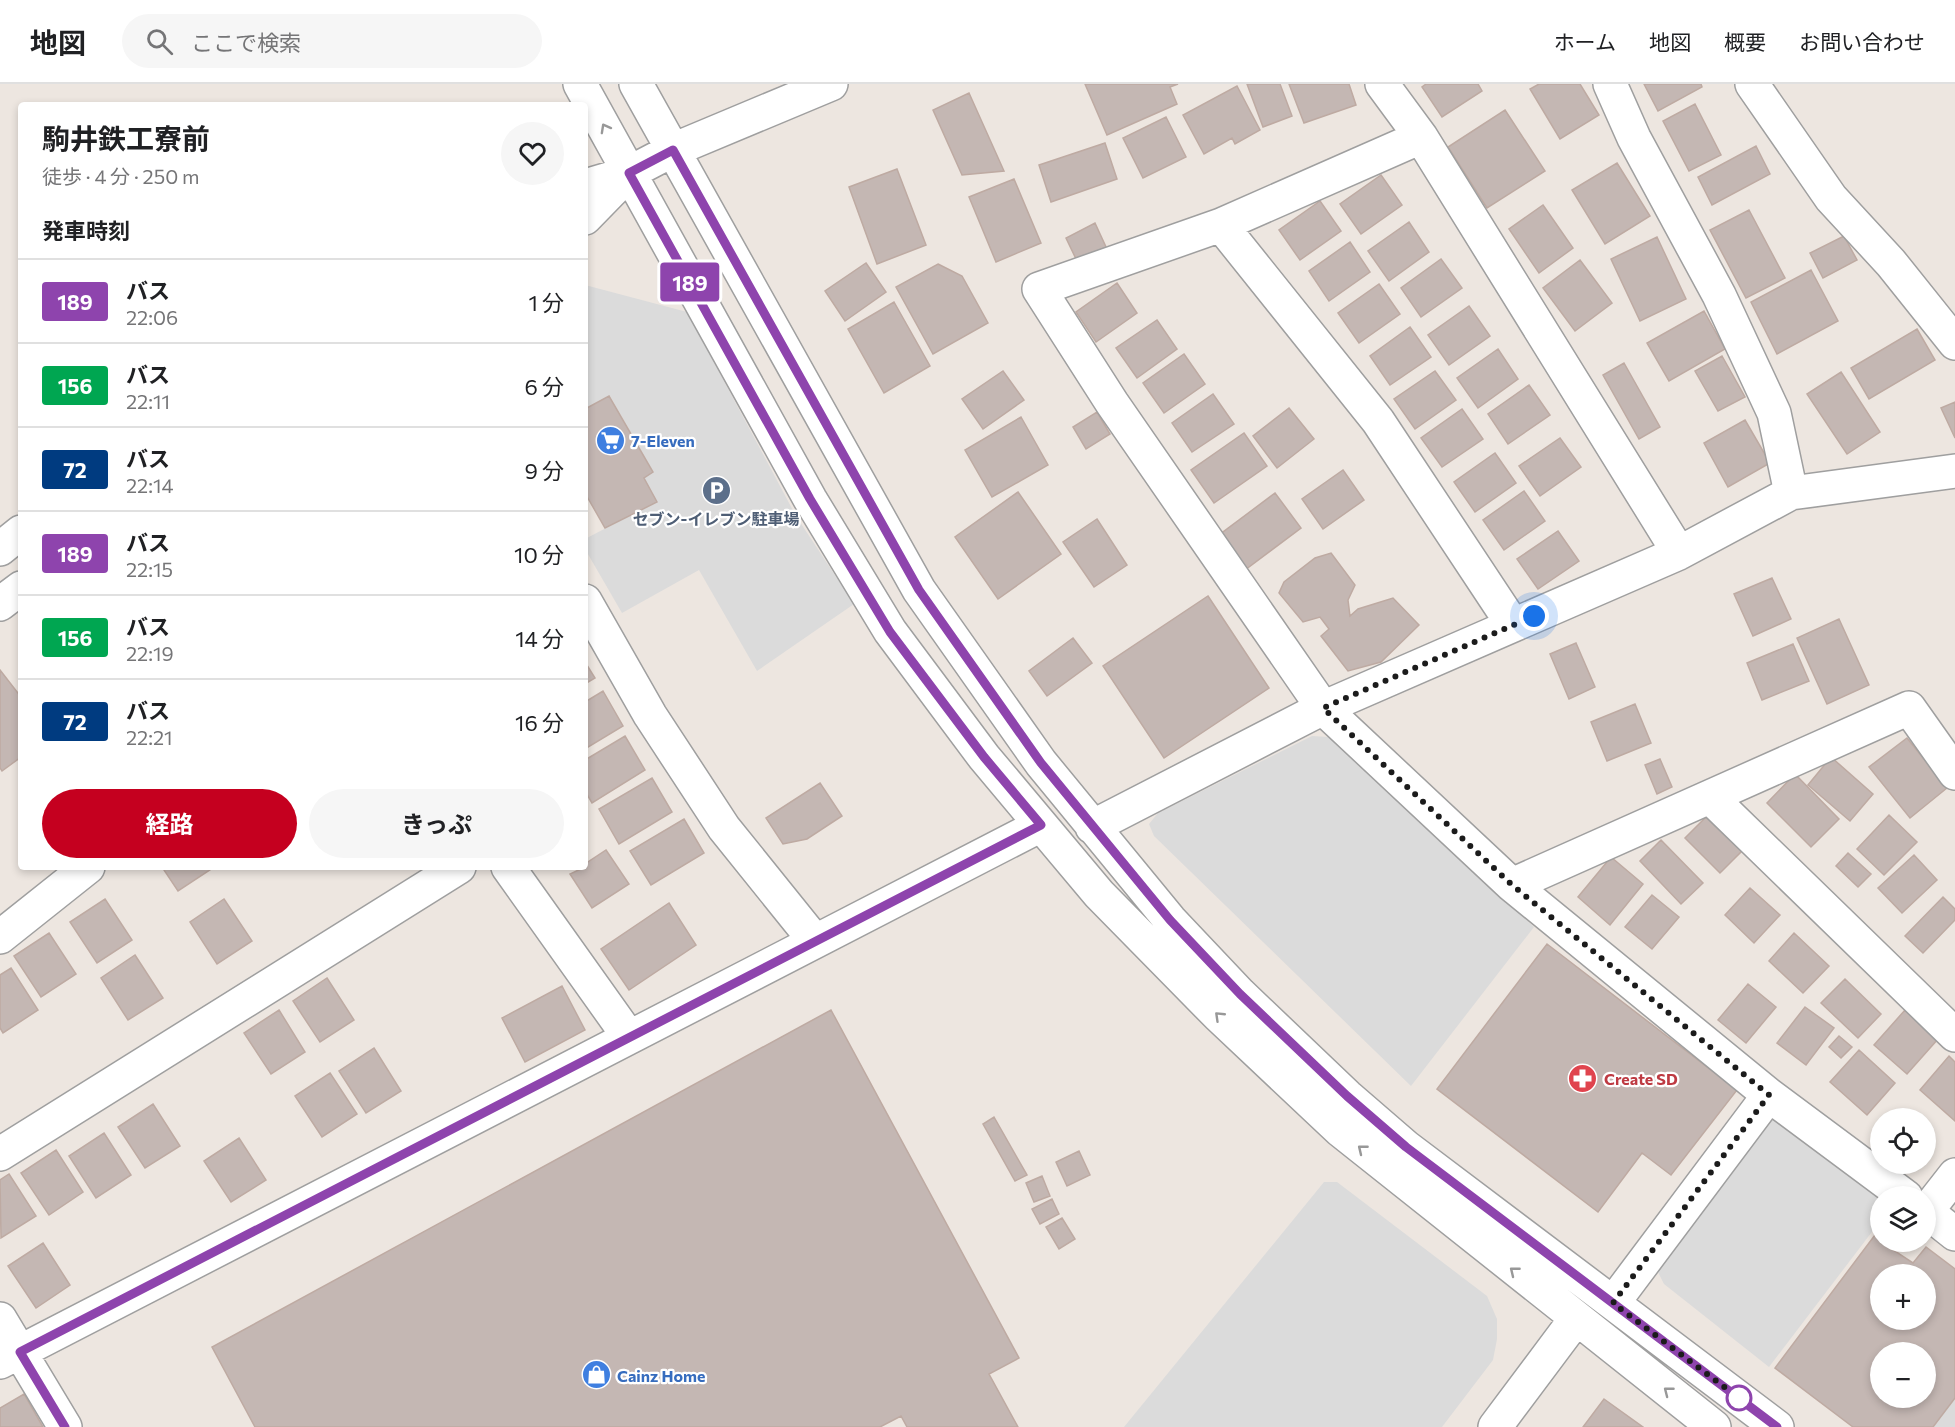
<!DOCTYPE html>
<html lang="ja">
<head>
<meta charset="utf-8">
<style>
  body { margin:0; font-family:Commissioner,"Noto Sans JP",sans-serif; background:#f6f6f6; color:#202124; height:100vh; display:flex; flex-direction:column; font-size:22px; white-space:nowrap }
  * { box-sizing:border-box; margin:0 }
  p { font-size:20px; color:#757577 }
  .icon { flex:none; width:33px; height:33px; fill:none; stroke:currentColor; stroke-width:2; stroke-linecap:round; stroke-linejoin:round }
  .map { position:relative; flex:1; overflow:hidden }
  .side { position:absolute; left:18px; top:18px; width:570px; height:768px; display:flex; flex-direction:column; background:#fff; border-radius:6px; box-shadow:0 3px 9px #0003 }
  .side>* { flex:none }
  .badge { padding:0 12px; border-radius:4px; font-size:21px; line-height:39px }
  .buttons { position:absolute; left:1870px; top:1024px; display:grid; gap:12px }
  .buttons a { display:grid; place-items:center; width:66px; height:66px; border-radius:50%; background:#fff; box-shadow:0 3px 9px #0003; font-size:30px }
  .you { position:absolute; width:30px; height:30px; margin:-15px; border:4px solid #fff; border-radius:50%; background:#1a73e8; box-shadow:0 0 0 9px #1a73e833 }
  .map>.badge { position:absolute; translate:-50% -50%; box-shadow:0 0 0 3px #fff }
  h2 { padding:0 24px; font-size:22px; line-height:54px }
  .round { display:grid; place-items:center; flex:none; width:63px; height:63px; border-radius:32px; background:#f6f6f6 }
  .overview { display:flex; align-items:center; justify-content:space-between; height:102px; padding:0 24px }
  h1 { font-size:28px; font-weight:700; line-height:45px }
  .primary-button { display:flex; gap:12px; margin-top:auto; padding:12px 24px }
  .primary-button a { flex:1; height:69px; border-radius:36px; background:#c5001f; color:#fff; font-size:24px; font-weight:700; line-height:69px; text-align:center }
  .primary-button a+a { background:#f6f6f6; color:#202124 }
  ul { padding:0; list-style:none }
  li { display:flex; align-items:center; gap:18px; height:84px; padding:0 24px; border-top:2px solid #e0e0e0 }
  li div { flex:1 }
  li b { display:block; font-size:22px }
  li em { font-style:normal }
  li .badge { min-width:66px; font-weight:700; text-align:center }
  header { display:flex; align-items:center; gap:36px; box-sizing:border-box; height:84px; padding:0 30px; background:#fff; border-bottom:2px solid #e0e0e0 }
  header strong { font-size:28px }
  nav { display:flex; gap:33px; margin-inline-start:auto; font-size:21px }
  .search { width:420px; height:54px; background:#f6f6f6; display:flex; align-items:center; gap:15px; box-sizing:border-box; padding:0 21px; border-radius:33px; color:#757577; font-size:22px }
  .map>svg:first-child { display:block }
  .parking { fill:#dbdbdb }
  .building { fill:#c4b7b3; stroke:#beaaa2; stroke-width:1.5; fill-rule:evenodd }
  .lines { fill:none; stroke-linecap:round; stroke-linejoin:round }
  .minor-casing { stroke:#9f9f9f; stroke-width:36 }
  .minor { stroke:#fff; stroke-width:33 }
  .oneway { stroke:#989898 }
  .line-casing { stroke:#fff; stroke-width:14 }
  .line { stroke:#8e44ad; stroke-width:9 }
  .walk { stroke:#1b1b1b; stroke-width:6; stroke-dasharray:0 10.8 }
  .stop-dot { fill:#fff; stroke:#8e44ad; stroke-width:3 }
  .labels { text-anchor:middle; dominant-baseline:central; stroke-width:4.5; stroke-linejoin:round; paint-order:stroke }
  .shop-label { font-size:16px; font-weight:bold; fill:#366cbe; stroke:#fff; text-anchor:start }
  .service-label { font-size:16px; font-weight:bold; fill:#4e5e75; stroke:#fff }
  .health-label { font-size:16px; font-weight:bold; fill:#be3a42; stroke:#fff; text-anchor:start }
</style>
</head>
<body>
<header>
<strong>地図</strong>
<div class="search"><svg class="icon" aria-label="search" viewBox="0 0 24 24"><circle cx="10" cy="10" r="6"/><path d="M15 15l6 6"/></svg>ここで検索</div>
<nav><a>ホーム</a><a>地図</a><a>概要</a><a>お問い合わせ</a></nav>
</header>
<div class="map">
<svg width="1955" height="1343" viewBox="0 0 1955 1343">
  <rect width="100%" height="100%" fill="#ede6e0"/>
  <path class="parking" d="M 585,201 L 687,228 L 796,432 L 854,520 L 757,587 L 699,486 L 622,529 L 585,465 L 585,455 L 656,418 L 644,394 L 653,388 L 610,312 L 585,325 Z
    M 1312,652 L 1328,653 L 1343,662 L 1534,843 L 1411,1002 L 1154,752 L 1149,740 L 1158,729 Z
    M 1771,1036 L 1785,1038 L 1881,1114 L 1881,1136 L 1769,1283 L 1664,1200 L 1658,1188 L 1664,1175 Z
    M 1324,1098 L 1337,1098 L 1487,1212 L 1497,1235 L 1497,1255 L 1493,1276 L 1442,1343 L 1124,1343 Z
    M 1955,1314 L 1955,1343 L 1933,1343 Z"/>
  <path class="building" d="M 1085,0 L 1178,0 L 1170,3 L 1177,20 L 1107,51 Z
    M 1247,0 L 1280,0 L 1292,32 L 1263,43 Z
    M 1289,0 L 1349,0 L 1356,21 L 1304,39 Z
    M 1426,0 L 1478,0 L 1482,7 L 1442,33 L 1422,3 Z
    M 1539,0 L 1580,0 L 1599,31 L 1560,55 L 1530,5 Z
    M 1644,0 L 1701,0 L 1702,3 L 1658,27 Z
    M 1237,2 L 1260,46 L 1235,60 L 1232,54 L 1204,70 L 1183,31 Z
    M 969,9 L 1004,87 L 962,91 L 933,26 Z
    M 1695,20 L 1721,71 L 1689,87 L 1663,37 Z
    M 1505,26 L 1545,87 L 1487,124 L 1448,63 Z
    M 1166,33 L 1186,73 L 1143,94 L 1123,54 Z
    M 1105,59 L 1117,95 L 1051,118 L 1039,81 Z
    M 1756,62 L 1770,90 L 1712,121 L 1698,93 Z
    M 1617,79 L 1650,132 L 1605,160 L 1572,106 Z
    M 897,85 L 926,161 L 877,180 L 849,103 Z
    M 1381,91 L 1402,121 L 1361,150 L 1340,120 Z
    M 1014,95 L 1041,159 L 996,178 L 969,113 Z
    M 1320,117 L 1341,147 L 1300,176 L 1279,146 Z
    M 1543,121 L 1573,164 L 1539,189 L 1509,145 Z
    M 1749,126 L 1785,194 L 1746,214 L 1710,146 Z
    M 1409,138 L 1429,168 L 1389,197 L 1368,167 Z
    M 1095,139 L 1106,163 L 1077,177 L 1066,154 Z
    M 1844,152 L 1857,176 L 1823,194 L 1810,169 Z
    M 1657,153 L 1686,215 L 1640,237 L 1611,175 Z
    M 1350,158 L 1370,188 L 1329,217 L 1309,187 Z
    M 1441,175 L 1462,204 L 1421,233 L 1401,204 Z
    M 1580,176 L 1612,219 L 1575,247 L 1543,204 Z
    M 866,179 L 886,208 L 845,237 L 825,207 Z
    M 938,180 L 962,192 L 988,239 L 933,270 L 896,203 Z
    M 1811,186 L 1838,237 L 1777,270 L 1751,218 Z
    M 1117,199 L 1137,229 L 1096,258 L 1076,228 Z
    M 1379,200 L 1400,230 L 1359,259 L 1338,229 Z
    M 894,218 L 930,282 L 884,309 L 848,245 Z
    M 1469,222 L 1490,252 L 1449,281 L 1428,251 Z
    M 1704,227 L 1725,265 L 1669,297 L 1647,259 Z
    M 1157,236 L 1177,265 L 1137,294 L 1116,264 Z
    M 1410,243 L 1431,273 L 1390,301 L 1370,272 Z
    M 1917,245 L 1935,276 L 1869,315 L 1851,284 Z
    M 1498,265 L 1518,295 L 1478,324 L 1457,294 Z
    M 1184,270 L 1205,300 L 1164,329 L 1143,299 Z
    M 1722,272 L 1745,313 L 1718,327 L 1695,287 Z
    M 1624,279 L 1660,343 L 1639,355 L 1603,291 Z
    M 1003,287 L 1024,316 L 983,345 L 962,315 Z
    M 1435,287 L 1456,316 L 1415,345 L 1394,315 Z
    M 1841,288 L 1880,348 L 1847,370 L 1807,310 Z
    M 1529,301 L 1550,331 L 1508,360 L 1488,330 Z
    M 1213,310 L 1234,340 L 1192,368 L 1172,339 Z
    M 609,312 L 653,388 L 644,394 L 657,418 L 605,444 L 585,409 L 585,325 Z
    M 1955,318 L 1955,354 L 1941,324 Z
    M 1289,324 L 1314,355 L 1277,384 L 1253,352 Z
    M 1462,325 L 1483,355 L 1442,383 L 1421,354 Z
    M 1097,328 L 1110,350 L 1086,365 L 1073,343 Z
    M 1021,333 L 1048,381 L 992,413 L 965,366 Z
    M 1745,336 L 1770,379 L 1728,403 L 1704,359 Z
    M 1244,349 L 1267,382 L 1214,419 L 1191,386 Z
    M 1560,354 L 1581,383 L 1540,412 L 1519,382 Z
    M 1495,369 L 1516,399 L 1475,428 L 1454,398 Z
    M 1343,386 L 1364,416 L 1323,445 L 1302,415 Z
    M 1524,407 L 1545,437 L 1504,466 L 1483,436 Z
    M 1018,408 L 1061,470 L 998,515 L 955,453 Z
    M 1275,409 L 1301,444 L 1245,486 L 1219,451 Z
    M 1097,435 L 1127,481 L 1094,503 L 1063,458 Z
    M 1558,447 L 1579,477 L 1538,505 L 1517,475 Z
    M 1331,469 L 1355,501 L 1348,516 L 1350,532 L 1358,525 L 1393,514 L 1419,541 L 1381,578 L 1348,587 L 1321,552 L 1329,545 L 1320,533 L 1303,538 L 1279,509 L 1284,498 L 1315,474 Z
    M 1772,494 L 1791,535 L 1753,552 L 1734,510 Z
    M 1208,512 L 1269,604 L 1164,674 L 1103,582 Z
    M 1839,535 L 1869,601 L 1827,620 L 1797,554 Z
    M 1073,554 L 1092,579 L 1047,612 L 1029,587 Z
    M 1576,559 L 1595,603 L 1569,615 L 1550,570 Z
    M 1793,560 L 1809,597 L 1762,616 L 1747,579 Z
    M 585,578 L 595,594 L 585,600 Z
    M 0,586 L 21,613 L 21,673 L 2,687 L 0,684 Z
    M 603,607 L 623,642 L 585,665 L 585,618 Z
    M 1635,620 L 1651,659 L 1607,677 L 1591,638 Z
    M 625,652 L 645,686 L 592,719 L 585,707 L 585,676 Z
    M 1907,654 L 1947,704 L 1910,734 L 1869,683 Z
    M 1831,673 L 1873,710 L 1850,737 L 1808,701 Z
    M 1660,675 L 1672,703 L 1657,710 L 1645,681 Z
    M 1795,690 L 1839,735 L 1811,763 L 1767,719 Z
    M 652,694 L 672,728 L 619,760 L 599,725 Z
    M 820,699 L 842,732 L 807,755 L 783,760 L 766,734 Z
    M 1712,727 L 1747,762 L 1720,789 L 1685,754 Z
    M 1889,731 L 1917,758 L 1884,791 L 1857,765 Z
    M 684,735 L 704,769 L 651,801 L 630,767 Z
    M 1661,756 L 1703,799 L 1681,820 L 1640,777 Z
    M 606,766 L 629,800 L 592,824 L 570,790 L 585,783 L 585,780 Z
    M 1848,769 L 1871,790 L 1858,803 L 1836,782 Z
    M 1914,771 L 1937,796 L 1902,829 L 1878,804 Z
    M 1611,773 L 1643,800 L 1610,841 L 1578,813 Z
    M 162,783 L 212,783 L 213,784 L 178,807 Z
    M 1750,804 L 1780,831 L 1754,859 L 1725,831 Z
    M 1652,811 L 1679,833 L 1652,865 L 1625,843 Z
    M 1943,813 L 1955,825 L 1955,836 L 1923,869 L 1905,852 Z
    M 105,815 L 132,856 L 97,879 L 70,838 Z
    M 224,815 L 252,857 L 217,880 L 190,838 Z
    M 669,819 L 696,861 L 629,906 L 601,865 Z
    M 49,849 L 76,890 L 41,913 L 14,872 Z
    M 1794,849 L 1829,882 L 1803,909 L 1769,877 Z
    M 1547,860 L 1737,1006 L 1671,1091 L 1642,1069 L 1598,1128 L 1437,1005 Z
    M 135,871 L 163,914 L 128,936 L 101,894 Z
    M 11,884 L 38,926 L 3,949 L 0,944 L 0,891 Z
    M 327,894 L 354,936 L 320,958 L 293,917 Z
    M 1845,895 L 1881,930 L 1858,954 L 1821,919 Z
    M 1748,900 L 1776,923 L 1746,959 L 1718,936 Z
    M 562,902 L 585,946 L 525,978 L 502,934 Z
    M 1805,923 L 1834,944 L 1806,981 L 1777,959 Z
    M 279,926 L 305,968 L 271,990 L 244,949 Z
    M 831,926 L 1019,1274 L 989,1290 L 1018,1343 L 907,1343 L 901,1332 L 880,1343 L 255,1343 L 212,1263 Z
    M 1905,926 L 1938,955 L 1907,990 L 1874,961 Z
    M 1839,952 L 1852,963 L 1841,974 L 1829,963 Z
    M 374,964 L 401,1007 L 366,1029 L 339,987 Z
    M 1859,966 L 1895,999 L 1867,1031 L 1830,998 Z
    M 1949,972 L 1955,978 L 1955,1037 L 1920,1006 Z
    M 330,989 L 357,1030 L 322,1053 L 295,1012 Z
    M 153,1020 L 180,1062 L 145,1084 L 118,1043 Z
    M 994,1033 L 1027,1091 L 1015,1097 L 983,1040 Z
    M 104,1049 L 131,1091 L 96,1114 L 69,1072 Z
    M 239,1054 L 266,1096 L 231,1118 L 204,1077 Z
    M 56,1066 L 83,1108 L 49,1131 L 21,1089 Z
    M 1079,1067 L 1090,1091 L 1067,1102 L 1056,1078 Z
    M 9,1090 L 36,1132 L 1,1154 L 0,1096 Z
    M 1042,1092 L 1050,1112 L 1034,1118 L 1026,1099 Z
    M 1052,1115 L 1059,1130 L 1040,1140 L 1032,1125 Z
    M 1062,1134 L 1075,1155 L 1059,1165 L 1046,1143 Z
    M 1875,1151 L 1881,1158 L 1913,1179 L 1926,1163 L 1955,1185 L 1955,1314 L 1933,1343 L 1853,1343 L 1775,1284 ZM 1881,1191 L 1926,1191 L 1926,1236 L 1881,1236 ZM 1881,1269 L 1926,1269 L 1926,1314 L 1881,1314 Z
    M 43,1159 L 70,1201 L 36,1224 L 8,1182 Z
    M 24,1310 L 43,1343 L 0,1343 L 0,1324 Z
    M 1604,1315 L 1643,1343 L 1583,1343 Z"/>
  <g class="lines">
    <defs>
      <path id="minor" d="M 580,0 L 810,415 L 890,547 L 984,673 L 1099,810 L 1218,931 L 1340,1046 L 1714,1343
        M 636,0 L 919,506 L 1041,679 L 1170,836 L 1240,910 L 1347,1012 L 1406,1063 L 1777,1343
        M 1382,0 L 1421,53 L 1679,469
        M 1610,0 L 1634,54 L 1719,211 L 1774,329 L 1791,409
        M 1752,0 L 1831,114 L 1891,179 L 1955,259
        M 1421,53 L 1221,141 L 1039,205 L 1112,319 L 1323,624 L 1512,801 L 1769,1011 L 1906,1113
        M 585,102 L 629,89 L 673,66 L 831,0
        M 585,134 L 628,90
        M 1221,141 L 1378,337 L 1513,541
        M 0,465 L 21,448
        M 585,517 L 650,631 L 724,744 L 815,857
        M 0,520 L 21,504
        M 1710,713 L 1955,951
        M 1092,743 L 1323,624 L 1679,469 L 1791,409 L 1955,387
        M 508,783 L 629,953
        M 1512,801 L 1909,624 L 1955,689
        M 0,853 L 88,783
        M 0,1070 L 459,783
        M 1926,1127 L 1955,1150
        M 1926,1128 L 1955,1091
        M 1613,1219 L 1769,1011
        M 0,1235 L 65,1343
        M 0,1278 L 1041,741
        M 1495,1343 L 1575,1236"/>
    </defs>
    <use href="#minor" class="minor-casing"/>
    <use href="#minor" class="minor"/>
  </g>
  <defs><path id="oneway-chevron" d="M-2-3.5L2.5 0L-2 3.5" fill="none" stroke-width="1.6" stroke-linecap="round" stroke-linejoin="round" transform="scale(1.5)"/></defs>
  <g class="oneway">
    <use href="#oneway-chevron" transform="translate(605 44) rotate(-119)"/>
    <use href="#oneway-chevron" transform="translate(1219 932) rotate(-136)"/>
    <use href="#oneway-chevron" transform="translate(1362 1065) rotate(-141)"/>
    <use href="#oneway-chevron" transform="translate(1514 1187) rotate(-141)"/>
    <use href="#oneway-chevron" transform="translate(1668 1307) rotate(-142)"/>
  </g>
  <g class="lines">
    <defs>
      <path id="line" d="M 65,1343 L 20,1268 L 1041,741 L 984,673 L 890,548 L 810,415 L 629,89 L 673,66 L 919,506 L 1041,679 L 1170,836 L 1240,910 L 1347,1012 L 1406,1063 L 1777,1343"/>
    </defs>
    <use href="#line" class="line-casing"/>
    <use href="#line" class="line"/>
    <path class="walk" d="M 1534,532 L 1323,624 L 1512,801 L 1769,1011 L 1613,1219 L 1739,1314"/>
  </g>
  <defs>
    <symbol id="supermarket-disc" viewBox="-11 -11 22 22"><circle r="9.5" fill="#3f7fe0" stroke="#fff"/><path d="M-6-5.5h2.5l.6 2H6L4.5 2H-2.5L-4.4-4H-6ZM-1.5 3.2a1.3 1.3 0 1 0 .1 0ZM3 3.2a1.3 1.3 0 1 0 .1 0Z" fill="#fff"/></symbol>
    <symbol id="parking-disc" viewBox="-11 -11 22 22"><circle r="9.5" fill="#5c6f8a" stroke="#fff"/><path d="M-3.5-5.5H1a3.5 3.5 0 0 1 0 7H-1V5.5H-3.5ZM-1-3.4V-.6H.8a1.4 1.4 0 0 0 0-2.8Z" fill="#fff"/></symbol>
    <symbol id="pharmacy-disc" viewBox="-11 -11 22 22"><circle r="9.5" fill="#e0444e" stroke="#fff"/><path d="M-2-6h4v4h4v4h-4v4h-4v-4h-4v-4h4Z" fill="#fff"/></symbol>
    <symbol id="shop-disc" viewBox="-11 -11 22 22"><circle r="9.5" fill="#3f7fe0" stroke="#fff"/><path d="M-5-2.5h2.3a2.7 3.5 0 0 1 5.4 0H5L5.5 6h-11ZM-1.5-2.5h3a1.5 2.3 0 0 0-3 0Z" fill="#fff"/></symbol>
  </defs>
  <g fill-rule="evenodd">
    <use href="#supermarket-disc" x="594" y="340" width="33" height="33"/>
    <use href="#parking-disc" x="700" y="390" width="33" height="33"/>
    <use href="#pharmacy-disc" x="1566" y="978" width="33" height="33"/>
    <use href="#shop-disc" x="580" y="1274" width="33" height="33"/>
  </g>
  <circle class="stop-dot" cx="1739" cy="1314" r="12"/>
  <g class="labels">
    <g class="shop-label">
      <text x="631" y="356">7-Eleven</text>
      <text x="617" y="1291">Cainz Home</text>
    </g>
    <g class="service-label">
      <text x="716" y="434">セブン-イレブン駐車場</text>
    </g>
    <g class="health-label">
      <text x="1604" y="994">Create SD</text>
    </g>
  </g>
</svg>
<div class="buttons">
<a><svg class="icon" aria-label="locate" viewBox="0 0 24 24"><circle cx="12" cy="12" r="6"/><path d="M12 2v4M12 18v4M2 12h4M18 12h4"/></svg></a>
<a><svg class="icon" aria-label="layers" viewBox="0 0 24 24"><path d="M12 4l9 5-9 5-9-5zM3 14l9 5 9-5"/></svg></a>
<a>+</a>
<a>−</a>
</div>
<div class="you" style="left:1534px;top:532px"></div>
<b class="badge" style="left:690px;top:198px;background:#8e44ad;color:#fff">189</b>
<section class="side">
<div class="overview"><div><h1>駒井鉄工寮前</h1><p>徒歩 · 4 分 · 250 m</p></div><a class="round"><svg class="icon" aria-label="heart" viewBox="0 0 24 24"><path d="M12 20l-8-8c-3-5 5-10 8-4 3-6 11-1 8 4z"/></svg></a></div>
<h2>発車時刻</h2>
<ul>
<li><span class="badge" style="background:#8e44ad;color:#fff">189</span><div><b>バス</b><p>22:06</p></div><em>1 分</em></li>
<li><span class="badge" style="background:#00a651;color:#fff">156</span><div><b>バス</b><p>22:11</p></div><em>6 分</em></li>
<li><span class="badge" style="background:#003b80;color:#fff">72</span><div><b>バス</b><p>22:14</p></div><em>9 分</em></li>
<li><span class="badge" style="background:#8e44ad;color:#fff">189</span><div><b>バス</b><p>22:15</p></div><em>10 分</em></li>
<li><span class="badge" style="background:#00a651;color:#fff">156</span><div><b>バス</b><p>22:19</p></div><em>14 分</em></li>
<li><span class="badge" style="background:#003b80;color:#fff">72</span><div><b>バス</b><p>22:21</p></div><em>16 分</em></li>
</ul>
<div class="primary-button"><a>経路</a><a>きっぷ</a></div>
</section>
</div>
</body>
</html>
